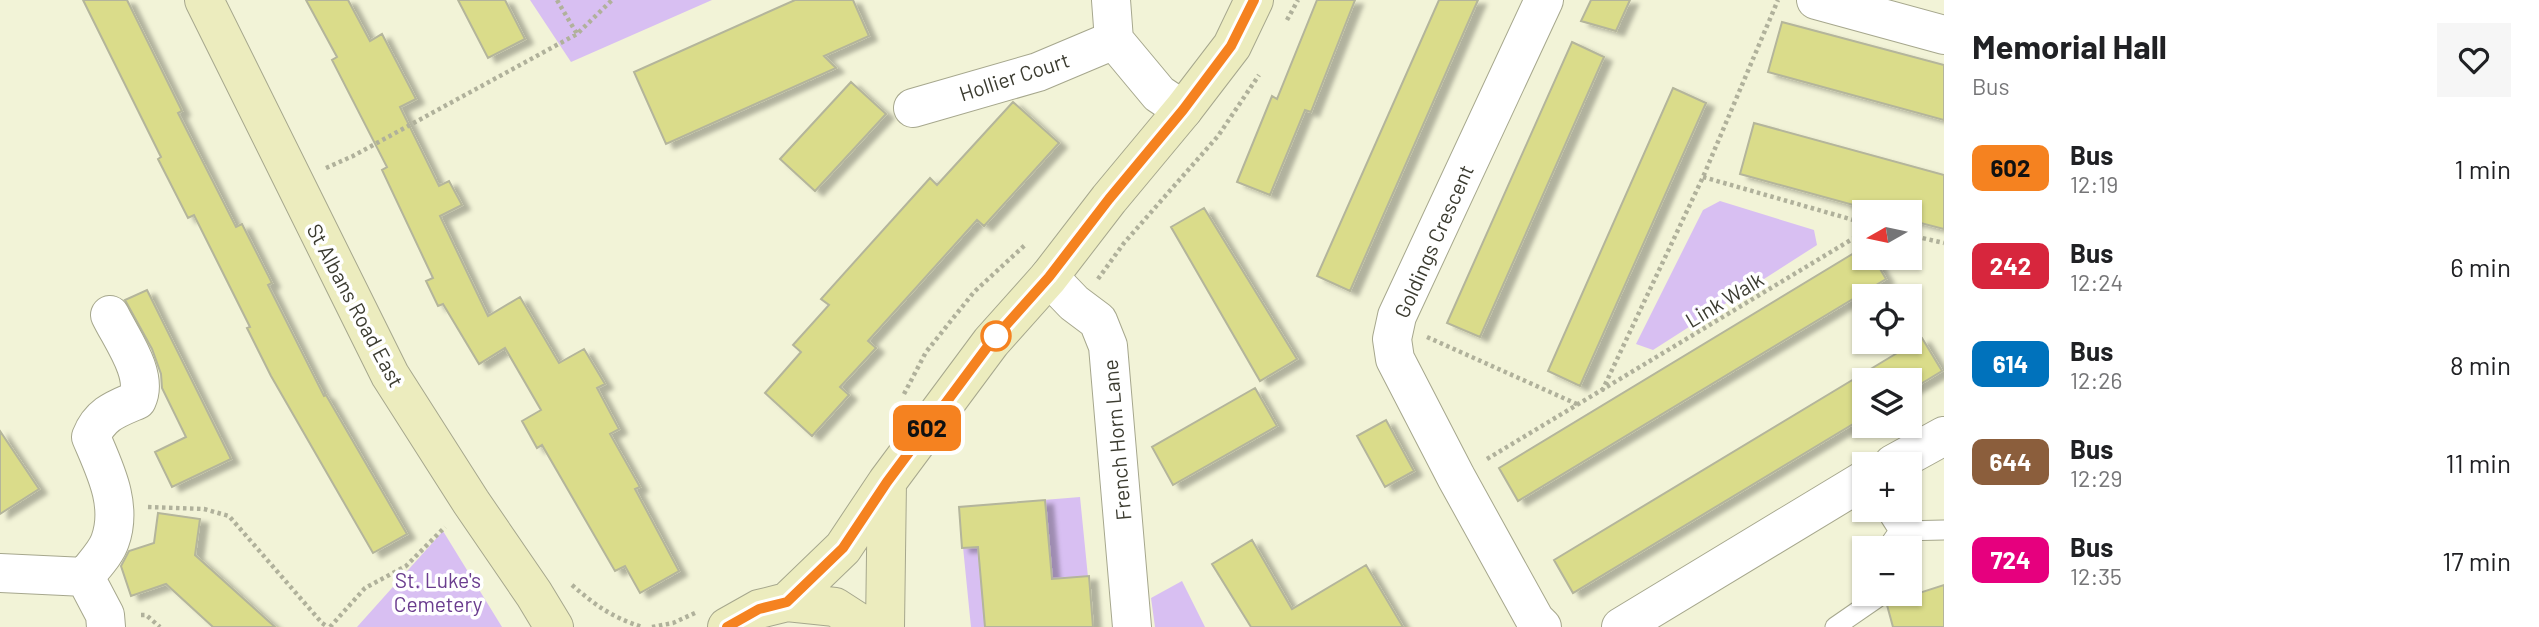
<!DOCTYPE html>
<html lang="en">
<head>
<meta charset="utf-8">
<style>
  body { margin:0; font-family:Barlow,sans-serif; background:#f6f6f6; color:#202124; height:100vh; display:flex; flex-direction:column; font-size:26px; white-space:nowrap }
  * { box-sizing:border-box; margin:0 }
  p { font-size:23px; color:#757577 }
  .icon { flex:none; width:38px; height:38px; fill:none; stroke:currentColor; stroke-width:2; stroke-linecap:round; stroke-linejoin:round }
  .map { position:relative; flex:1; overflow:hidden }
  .details { display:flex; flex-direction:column; background:#fff; width:595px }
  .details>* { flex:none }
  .badge { padding:0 14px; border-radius:10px; font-size:24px; line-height:46px }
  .needle { width:46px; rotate:261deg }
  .tools { position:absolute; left:1852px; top:200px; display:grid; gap:14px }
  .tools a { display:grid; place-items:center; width:70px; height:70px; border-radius:0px; background:#fff; box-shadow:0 2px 5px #0004; font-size:35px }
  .map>.badge { position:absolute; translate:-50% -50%; box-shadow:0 0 0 4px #fff }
  .round { display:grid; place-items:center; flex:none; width:74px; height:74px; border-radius:0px; background:#f6f6f6 }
  .head { display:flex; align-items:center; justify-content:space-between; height:119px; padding:0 28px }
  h1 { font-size:33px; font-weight:700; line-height:52px }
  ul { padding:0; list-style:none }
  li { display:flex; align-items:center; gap:21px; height:98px; padding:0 28px }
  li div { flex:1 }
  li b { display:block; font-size:26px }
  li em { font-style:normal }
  li .badge { min-width:77px; font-weight:700; text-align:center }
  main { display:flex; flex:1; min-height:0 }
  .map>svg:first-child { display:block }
  .green { fill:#d8bff2 }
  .building { fill:#dadc8a; stroke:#b4b59b; stroke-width:2; filter:url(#shadow) }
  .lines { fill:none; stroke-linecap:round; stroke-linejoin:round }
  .service-casing { stroke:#a6a78d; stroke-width:21 }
  .minor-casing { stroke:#a6a78d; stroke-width:40 }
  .secondary-casing { stroke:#a6a78d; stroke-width:40 }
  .path { stroke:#b0b19b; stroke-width:4.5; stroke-dasharray:3.5 3.5; stroke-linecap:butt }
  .service { stroke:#fff; stroke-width:19 }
  .minor { stroke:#fff; stroke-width:38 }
  .secondary { stroke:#ececbe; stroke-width:38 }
  .line-casing { stroke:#fff; stroke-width:16 }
  .line { stroke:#f58220; stroke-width:10 }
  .stop-dot { fill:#fff; stroke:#f58220; stroke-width:3.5 }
  .labels { text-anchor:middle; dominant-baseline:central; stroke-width:7; stroke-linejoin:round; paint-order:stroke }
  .street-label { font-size:21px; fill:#3b3b30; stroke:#fff }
  .park-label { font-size:21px; fill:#6a3c8e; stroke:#fff }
</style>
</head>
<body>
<main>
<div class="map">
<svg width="1944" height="627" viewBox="0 0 1944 627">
  <defs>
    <filter id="shadow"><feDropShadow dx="8" dy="4.5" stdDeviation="2" flood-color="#0004"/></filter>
  </defs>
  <rect width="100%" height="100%" fill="#f2f3d7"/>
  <path class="green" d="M 530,0 L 712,0 L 571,62 Z
    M 1720,201 L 1814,230 L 1817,245 L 1653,350 L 1636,344 L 1703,210 Z
    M 1080,497 L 1093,627 L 971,627 L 959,507 Z
    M 443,531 L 502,627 L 357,627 Z
    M 1182,581 L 1205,627 L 1155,627 L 1151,598 Z"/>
  <path class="building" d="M 83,0 L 127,0 L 182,111 L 178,113 L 236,227 L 242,224 L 272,283 L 268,285 L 324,396 L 326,395 L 407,534 L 373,553 L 271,376 L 247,328 L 250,327 L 194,215 L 188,218 L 158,159 L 161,157 Z
    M 306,0 L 348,0 L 370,41 L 382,34 L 416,99 L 400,107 L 439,186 L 449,181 L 462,205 L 440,216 L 488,316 L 520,297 L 559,363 L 584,349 L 605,384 L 597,388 L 619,429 L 610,434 L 640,487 L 635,489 L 679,571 L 640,593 L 625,566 L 615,571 L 542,445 L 537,448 L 522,421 L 541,410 L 505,348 L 479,364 L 443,304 L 438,306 L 426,281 L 433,278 L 382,170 L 387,167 L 332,60 L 337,57 Z
    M 458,0 L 505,0 L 525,39 L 488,58 Z
    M 795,0 L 853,0 L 869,36 L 824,56 L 836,68 L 666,144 L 634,72 Z
    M 1317,0 L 1355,0 L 1311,112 L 1305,110 L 1270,195 L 1237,182 L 1272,96 L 1277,99 Z
    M 1439,0 L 1478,0 L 1350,291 L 1317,276 Z
    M 1591,0 L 1630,0 L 1616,31 L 1581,21 Z
    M 1782,22 L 1944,65 L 1944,120 L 1768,72 Z
    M 1572,42 L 1604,57 L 1480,337 L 1447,323 Z
    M 851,82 L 886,114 L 815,191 L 780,159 Z
    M 1673,88 L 1706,103 L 1580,386 L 1548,371 Z
    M 1013,102 L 1059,143 L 984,226 L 977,220 L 868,341 L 876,348 L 840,387 L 849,395 L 812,436 L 765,393 L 801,352 L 793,345 L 829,305 L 821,299 L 930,178 L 937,185 Z
    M 1754,123 L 1944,175 L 1944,229 L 1909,220 L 1909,212 L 1879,212 L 1740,174 Z
    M 1204,208 L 1297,359 L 1260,381 L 1171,227 Z
    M 1864,247 L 1864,257 L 1873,257 L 1886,279 L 1518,501 L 1499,468 Z
    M 147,290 L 231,459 L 172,487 L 155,452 L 186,437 L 162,388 L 161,374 L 152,349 L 125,300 Z
    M 1922,338 L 1942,371 L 1909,391 L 1909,380 L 1864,380 L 1863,418 L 1573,593 L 1554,560 Z
    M 1255,388 L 1277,426 L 1173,485 L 1152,447 Z
    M 1386,420 L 1414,471 L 1385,487 L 1357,436 Z
    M 0,431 L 39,489 L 0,514 Z
    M 1045,500 L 1052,579 L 1089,576 L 1093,627 L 985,627 L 978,547 L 962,548 L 959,507 Z
    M 158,513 L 200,519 L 195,555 L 275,627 L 213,627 L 166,584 L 131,596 L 121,566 L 129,551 L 154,543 Z
    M 1252,540 L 1292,609 L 1366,565 L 1403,627 L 1251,627 L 1212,564 Z
    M 1944,585 L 1944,627 L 1893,627 L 1887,605 L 1888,603 Z"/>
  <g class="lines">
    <defs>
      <path id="service" d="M 1885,509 L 1899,531
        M 1887,548 L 1899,531 L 1944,530
        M 1835,627 L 1877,598 L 1879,593"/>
      <path id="minor" d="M 1111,0 L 1114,40 L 1159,94 L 1183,110
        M 1816,0 L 1944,35
        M 913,108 L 1038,72 L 1114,40
        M 1049,277 L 1074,303 L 1098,321 L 1108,346 L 1132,627
        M 1893,464 L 1944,436
        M 0,573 L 85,577
        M 106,627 L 105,615 L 85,577 C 93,566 106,553 110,541 C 123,505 105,470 91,437 C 100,414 116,409 137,400 C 149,375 121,338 110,315
        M 1542,627 L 1535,620 L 1456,477 L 1395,359 L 1392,339 L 1397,316 L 1544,0
        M 1621,627 L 1864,480"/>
      <path id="secondary" d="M 204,0 L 390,375 L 471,502 L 534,594 L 554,627
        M 787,602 L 843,548 L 887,482 L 991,342 L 1049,277 L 1109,199 L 1183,110 L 1232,46 L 1254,0
        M 727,627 L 759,609 L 787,602 L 835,607 L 866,627
        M 885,627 L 887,482"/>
    </defs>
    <use href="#service" class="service-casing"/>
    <use href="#minor" class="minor-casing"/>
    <use href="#secondary" class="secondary-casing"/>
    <path class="path" d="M 557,0 L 577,34
      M 1287,20 L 1298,0
      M 326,168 L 353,156 L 577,34 L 612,0
      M 1703,177 L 1864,223
      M 1909,235 L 1944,243
      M 1098,279 L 1124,243 L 1218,136 L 1259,75
      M 1427,337 L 1579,405
      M 1602,391 L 1703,177 L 1778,0
      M 904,394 L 926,352 L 974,292 L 1025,245
      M 1487,459 L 1864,232
      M 148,507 L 204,509 L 229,516 L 322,623 L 328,627
      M 572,585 C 596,606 612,617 642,627
      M 141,615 L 146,615 L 160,627
      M 330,627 L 365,588 L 406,566 L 445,527
      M 652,627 L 673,623 L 695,613"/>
    <use href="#service" class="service"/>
    <use href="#minor" class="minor"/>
    <use href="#secondary" class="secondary"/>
  </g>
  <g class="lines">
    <defs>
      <path id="line" d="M 727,627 L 759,609 L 787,602 L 843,548 L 887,482 L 991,342 L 1049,277 L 1109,199 L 1183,110 L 1231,46 L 1254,0"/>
    </defs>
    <use href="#line" class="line-casing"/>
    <use href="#line" class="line"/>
  </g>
  <circle class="stop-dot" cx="996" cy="336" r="14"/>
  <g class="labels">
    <g class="street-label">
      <text transform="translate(1014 76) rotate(-18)">Hollier Court</text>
      <text transform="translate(1433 241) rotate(-66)">Goldings Crescent</text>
      <text transform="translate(1724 299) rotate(-31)">Link Walk</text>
      <text transform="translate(356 305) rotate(62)">St Albans Road East</text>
      <text transform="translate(1116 440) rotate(-95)">French Horn Lane</text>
    </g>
    <g class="park-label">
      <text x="438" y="579">St. Luke's<tspan x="438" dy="24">Cemetery</tspan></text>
    </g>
  </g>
</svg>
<div class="tools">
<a><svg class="needle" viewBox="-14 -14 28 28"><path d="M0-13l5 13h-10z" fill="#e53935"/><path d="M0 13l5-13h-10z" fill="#757577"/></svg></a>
<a><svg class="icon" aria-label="locate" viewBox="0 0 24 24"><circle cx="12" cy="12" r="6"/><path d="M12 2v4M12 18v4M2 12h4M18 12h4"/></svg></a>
<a><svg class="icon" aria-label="layers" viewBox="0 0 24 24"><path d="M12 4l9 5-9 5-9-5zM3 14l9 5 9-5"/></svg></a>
<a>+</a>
<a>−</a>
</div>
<b class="badge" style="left:927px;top:428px;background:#f58220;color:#111">602</b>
</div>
<section class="details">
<div class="head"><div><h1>Memorial Hall</h1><p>Bus</p></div><a class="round"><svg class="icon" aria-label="heart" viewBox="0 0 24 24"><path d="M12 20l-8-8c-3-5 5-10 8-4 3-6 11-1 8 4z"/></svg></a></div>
<ul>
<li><span class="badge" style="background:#f58220;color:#111">602</span><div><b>Bus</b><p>12:19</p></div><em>1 min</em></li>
<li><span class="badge" style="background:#d7263d;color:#fff">242</span><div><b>Bus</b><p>12:24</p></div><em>6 min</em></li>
<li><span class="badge" style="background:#0072bc;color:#fff">614</span><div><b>Bus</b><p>12:26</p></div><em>8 min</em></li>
<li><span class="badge" style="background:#8b5e3c;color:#fff">644</span><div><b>Bus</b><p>12:29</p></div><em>11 min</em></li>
<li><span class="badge" style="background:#e6007e;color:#fff">724</span><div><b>Bus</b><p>12:35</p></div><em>17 min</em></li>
</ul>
</section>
</main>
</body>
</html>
